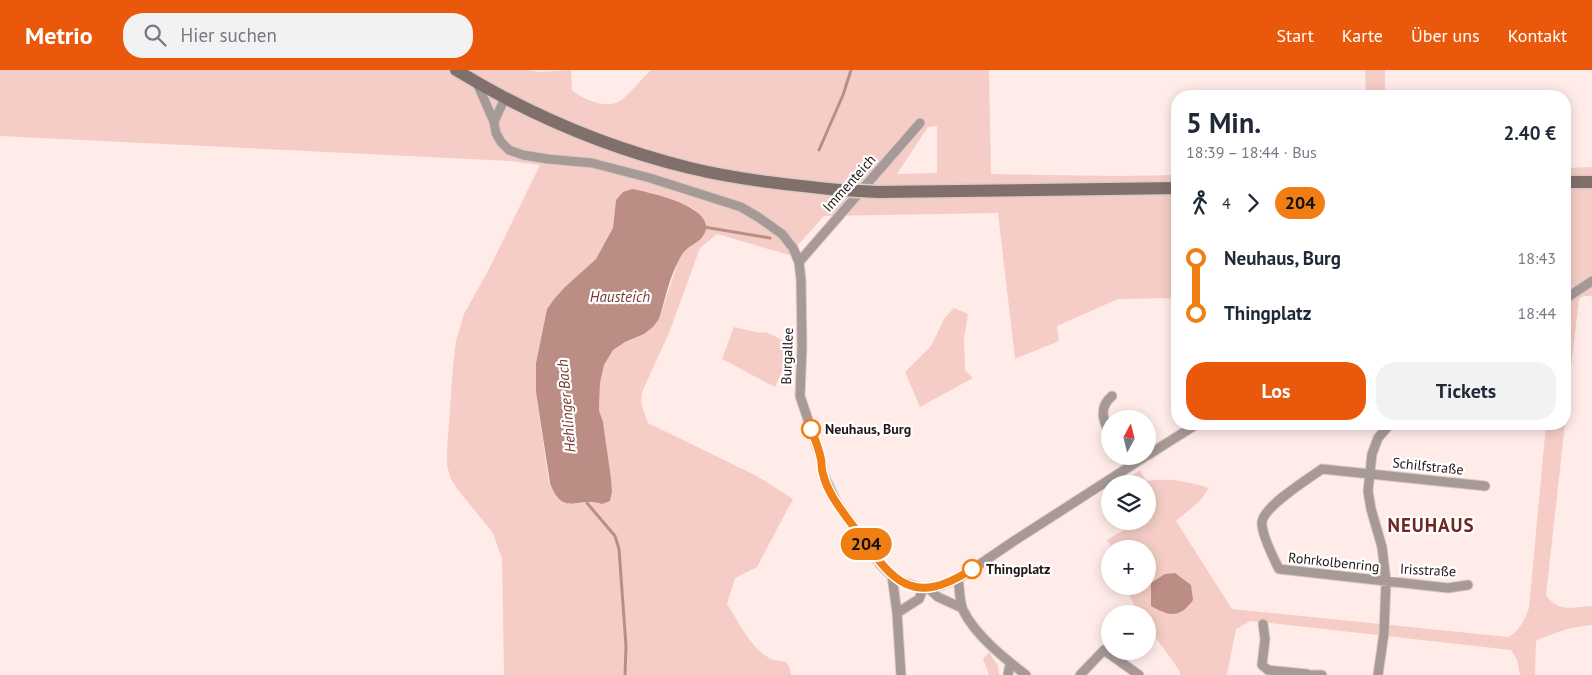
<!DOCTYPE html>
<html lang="de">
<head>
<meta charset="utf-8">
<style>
  body { margin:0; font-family:"PT Sans",sans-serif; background:#f2f2f3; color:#1f2937; height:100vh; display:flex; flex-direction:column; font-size:19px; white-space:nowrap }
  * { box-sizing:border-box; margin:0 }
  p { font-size:16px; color:#747a83 }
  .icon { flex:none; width:28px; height:28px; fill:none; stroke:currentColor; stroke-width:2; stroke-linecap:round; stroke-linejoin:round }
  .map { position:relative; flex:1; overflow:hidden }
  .sheet { position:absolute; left:1171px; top:20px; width:400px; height:340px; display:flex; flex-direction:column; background:#fff; border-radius:20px; box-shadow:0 2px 12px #0003 }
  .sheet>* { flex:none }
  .badge { padding:0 10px; border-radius:16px; font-size:18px; line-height:32px }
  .needle { width:32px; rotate:7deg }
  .tools { position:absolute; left:1101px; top:340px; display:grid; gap:10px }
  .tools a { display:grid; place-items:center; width:55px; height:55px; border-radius:50%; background:#fff; box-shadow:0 2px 12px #0003; font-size:25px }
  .map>.badge { position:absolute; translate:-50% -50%; box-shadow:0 0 0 2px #fff }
  .legs { display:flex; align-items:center; gap:8px; height:55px; padding:0 15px; font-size:16px }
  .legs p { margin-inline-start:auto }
  .summary { display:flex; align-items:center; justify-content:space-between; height:85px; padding:0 15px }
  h1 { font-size:28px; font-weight:700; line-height:38px }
  .primary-button { display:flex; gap:10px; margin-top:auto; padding:10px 15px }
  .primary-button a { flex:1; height:58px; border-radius:20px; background:#ea580c; color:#fff; font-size:20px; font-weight:700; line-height:58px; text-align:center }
  .primary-button a+a { background:#f2f2f3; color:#1f2937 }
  ul { padding:0 15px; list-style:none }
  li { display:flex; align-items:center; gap:18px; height:55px; font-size:19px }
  li i { display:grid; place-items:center; width:8px; height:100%; margin:0 6px; background:currentColor }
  li i::after { content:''; width:12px; height:12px; margin:-6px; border:4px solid; border-radius:50%; background:#fff }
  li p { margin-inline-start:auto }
  li:first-child i { background:linear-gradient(#0000 50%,currentColor 0) }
  li:last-child i { background:linear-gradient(currentColor 50%,#0000 0) }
  header { display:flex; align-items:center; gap:30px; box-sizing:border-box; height:70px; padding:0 25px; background:#ea580c; color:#fff }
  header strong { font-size:24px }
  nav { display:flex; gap:28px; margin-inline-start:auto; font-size:18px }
  .search { width:350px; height:45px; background:#f2f2f3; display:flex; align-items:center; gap:12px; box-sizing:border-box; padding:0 18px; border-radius:20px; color:#747a83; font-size:19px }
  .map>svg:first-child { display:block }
  .green { fill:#f5cdc6; fill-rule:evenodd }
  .water { fill:#bc8d85 }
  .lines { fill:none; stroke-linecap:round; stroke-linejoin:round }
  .stream { stroke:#bc8d85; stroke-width:3 }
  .street-casing { stroke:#dbcac7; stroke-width:11 }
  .secondary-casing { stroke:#dbcac7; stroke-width:15 }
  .street { stroke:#a69996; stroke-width:9 }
  .secondary { stroke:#816f6c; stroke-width:12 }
  .secondary-bridge-casing { stroke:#dbcac7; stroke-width:15; stroke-linecap:butt }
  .secondary-bridge { stroke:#816f6c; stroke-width:12 }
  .line-1-casing { stroke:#fff; stroke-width:11 }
  .line-1 { stroke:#f07e12; stroke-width:8 }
  .stop-1-dot { fill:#fff; stroke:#f07e12; stroke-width:2.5 }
  .labels { text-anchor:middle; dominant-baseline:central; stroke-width:4.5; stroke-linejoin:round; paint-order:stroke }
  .street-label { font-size:14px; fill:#211715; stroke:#fff }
  .stop-label { font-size:14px; font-weight:bold; fill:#211715; stroke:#fff; text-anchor:start }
  .water-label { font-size:15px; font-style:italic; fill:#783a31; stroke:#fff }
  .district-label { font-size:19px; font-weight:bold; letter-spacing:1px; fill:#6d281f; stroke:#fff }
</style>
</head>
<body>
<header>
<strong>Metrio</strong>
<div class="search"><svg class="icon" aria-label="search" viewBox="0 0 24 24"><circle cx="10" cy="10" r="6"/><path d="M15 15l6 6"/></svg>Hier suchen</div>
<nav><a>Start</a><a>Karte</a><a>Über uns</a><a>Kontakt</a></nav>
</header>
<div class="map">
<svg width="1592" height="605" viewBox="0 0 1592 605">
  <rect width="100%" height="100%" fill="#ffece9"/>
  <path class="green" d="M 0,0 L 527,0 L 540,2 L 571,0 L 572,20 C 583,29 606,40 620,31 C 631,23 641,9 651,0 L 989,0 L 991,104 L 1118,106 L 1177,105 L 1177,228 L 1118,229 L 1057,256 L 1059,271 L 1015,289 L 998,143 L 824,146 L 789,185 L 717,164 L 700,178 L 669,263 L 642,322 L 641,333 L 648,353 L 757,406 L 793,429 L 757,497 L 735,508 L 727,534 C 739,552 753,583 774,590 C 777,591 782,591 786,592 L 790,599 L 791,605 L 504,605 L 502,489 L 493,463 L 458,420 L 451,409 L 447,396 L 447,381 L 453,297 L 456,271 L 464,244 L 489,199 L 540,95 L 510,91 L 0,66 ZM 937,56 L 937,103 L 897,104 L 928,57 ZM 632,119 L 655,124 L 694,139 L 706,157 L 704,165 L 686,179 L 678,192 L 659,249 L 653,257 L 644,264 L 625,272 L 613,280 L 604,295 L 600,313 L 599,340 L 603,352 L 612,421 L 602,434 L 596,432 L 569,434 L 549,413 L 536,322 L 536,293 L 547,239 L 565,217 L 596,189 L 607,172 L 613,158 L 616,130 Z
    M 1365,0 L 1385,0 L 1385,26 L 1366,26 Z
    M 1592,97 L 1592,226 L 1584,226 L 1579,229 L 1565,350 L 1565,98 Z
    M 954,238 L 968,244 L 964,269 L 965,300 L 973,308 L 920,337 L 905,302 L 931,276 L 944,249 Z
    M 734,257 L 760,263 L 766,262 L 794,276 L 775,317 L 722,289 Z
    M 1546,354 L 1565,354 L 1546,525 C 1558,543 1573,537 1592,536 L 1592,555 C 1571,557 1555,562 1536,571 L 1535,605 L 1520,605 L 1517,590 L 1511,580 L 1251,551 L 1236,559 L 1227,605 L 1180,605 L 1179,600 L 1148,557 L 1148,544 L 1137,542 L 1131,529 L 1127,516 L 1148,516 L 1148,479 L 1113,479 L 1107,470 L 1139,451 L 1148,451 L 1148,446 L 1149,445 L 1148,442 L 1148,414 L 1128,414 L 1126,410 L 1140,400 L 1146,411 C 1172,408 1185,411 1209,418 L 1200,431 L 1176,451 L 1232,539 L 1508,567 C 1519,562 1525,549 1529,538 Z
    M 989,582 L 998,596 L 999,605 L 989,605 L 983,589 Z"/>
  <path class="water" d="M 632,119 C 649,122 722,138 703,166 C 700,171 693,174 688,178 C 684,181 681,186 679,190 C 669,208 665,230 659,249 L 653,257 L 644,264 L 625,272 L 613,280 L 604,295 L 600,313 L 599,340 L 603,352 L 611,409 L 612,421 L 610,431 L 602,434 C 578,426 563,448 550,413 L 536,322 L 536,293 L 547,239 L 555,228 L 565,217 L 596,189 L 613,158 L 616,130 L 623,122 Z
    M 1175,503 L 1191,515 L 1193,530 C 1180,548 1170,547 1151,536 L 1151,513 L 1165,504 Z"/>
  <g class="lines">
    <path class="stream" d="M 819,80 L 843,25 L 851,0
      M 704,157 L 770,168
      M 587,431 L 587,433 L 615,466 L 619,479 L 626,576 L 625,605"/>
    <defs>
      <path id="street" d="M 477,13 L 494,52 L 496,63 L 501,72 L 509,80 L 523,85 L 548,89 L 592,93 L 650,108 L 741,137 L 758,147 L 782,164 L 793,178 L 799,192 L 801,210 L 802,277 L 800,326 L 821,388 L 823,404 L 837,433 L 880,494 L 892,506 L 900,511 L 923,519 L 942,515 L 958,509 L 1014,471 L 1146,386
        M 494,52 L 505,28
        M 799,192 L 920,53
        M 1565,229 L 1592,211
        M 1110,363 C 1102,350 1099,337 1112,326
        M 1148,385 L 1197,354
        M 1124,386 L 1130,396
        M 892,506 L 897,543
        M 958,509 C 960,519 959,530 963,540 C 975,565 1004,588 1026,605
        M 1468,515 L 1448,518 L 1279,499 C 1274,489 1261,464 1262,452 C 1264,436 1308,409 1322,399 L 1485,416
        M 928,518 L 938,527 L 962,538
        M 1263,554 L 1265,569 L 1262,595 L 1268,600 L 1307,604
        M 901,605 L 897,543 L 919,529 L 923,519
        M 1008,605 L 1010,593
        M 1080,605 L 1104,580 L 1139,605
        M 1306,605 L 1322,605
        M 1378,605 L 1384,563 L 1386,511 L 1382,477 L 1371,439 L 1368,421 L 1372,384 L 1378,368 L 1390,354"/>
      <path id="secondary" d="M 456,0 C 528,44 608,78 690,98 C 740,110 790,115 840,120
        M 1565,112 L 1592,112
        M 878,122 L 1178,118"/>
    </defs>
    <use href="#street" class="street-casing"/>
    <use href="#secondary" class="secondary-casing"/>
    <use href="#street" class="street"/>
    <use href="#secondary" class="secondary"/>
    <defs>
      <path id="secondary-bridge" d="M 840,120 L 878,122"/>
    </defs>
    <use href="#secondary-bridge" class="secondary-bridge-casing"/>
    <use href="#secondary-bridge" class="secondary-bridge"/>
  </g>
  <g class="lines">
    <defs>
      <path id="line-1" d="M 811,359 C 815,369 819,379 821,389 C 822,394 821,399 823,404 C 828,425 844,443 856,460 C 891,508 910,540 972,499"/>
    </defs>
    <use href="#line-1" class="line-1-casing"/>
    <use href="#line-1" class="line-1"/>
  </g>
  <g class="stop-1-dot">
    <circle cx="811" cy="359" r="9"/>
    <circle cx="972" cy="499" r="9"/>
  </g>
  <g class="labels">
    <g class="street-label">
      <text transform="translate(849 113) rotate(-48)">Immenteich</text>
      <text transform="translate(787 286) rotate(-88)">Burgallee</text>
      <text transform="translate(1428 396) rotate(6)">Schilfstraße</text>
      <text transform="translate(1334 492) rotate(6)">Rohrkolbenring</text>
      <text transform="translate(1428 500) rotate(3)">Irisstraße</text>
    </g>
    <g class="stop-label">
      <text x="825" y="359">Neuhaus, Burg</text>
      <text x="986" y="499">Thingplatz</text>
    </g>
    <g class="water-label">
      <text x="620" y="226">Hausteich</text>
      <text transform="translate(566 336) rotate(-95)">Hehlinger Bach</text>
    </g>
    <g class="district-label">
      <text x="1431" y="455">NEUHAUS</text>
    </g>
  </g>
</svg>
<div class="tools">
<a><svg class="needle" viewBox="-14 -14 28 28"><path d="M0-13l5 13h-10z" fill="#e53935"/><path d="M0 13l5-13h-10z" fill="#747a83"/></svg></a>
<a><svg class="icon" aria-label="layers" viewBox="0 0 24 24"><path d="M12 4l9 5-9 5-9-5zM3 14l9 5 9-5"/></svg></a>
<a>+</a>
<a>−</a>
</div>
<b class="badge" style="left:866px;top:474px;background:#f07e12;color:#111">204</b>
<section class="sheet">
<div class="summary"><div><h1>5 Min.</h1><p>18:39 – 18:44 · Bus</p></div><b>2.40 €</b></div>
<div class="legs"><svg class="icon" aria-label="walk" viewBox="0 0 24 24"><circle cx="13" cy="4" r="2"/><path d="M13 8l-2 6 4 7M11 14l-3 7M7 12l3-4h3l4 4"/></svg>4<svg class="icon" aria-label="forward" viewBox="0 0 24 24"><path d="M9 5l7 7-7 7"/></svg><b class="badge" style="background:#f07e12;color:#111">204</b></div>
<ul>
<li><i style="color:#f07e12"></i><b>Neuhaus, Burg</b><p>18:43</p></li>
<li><i style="color:#f07e12"></i><b>Thingplatz</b><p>18:44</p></li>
</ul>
<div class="primary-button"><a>Los</a><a>Tickets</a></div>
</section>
</div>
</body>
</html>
